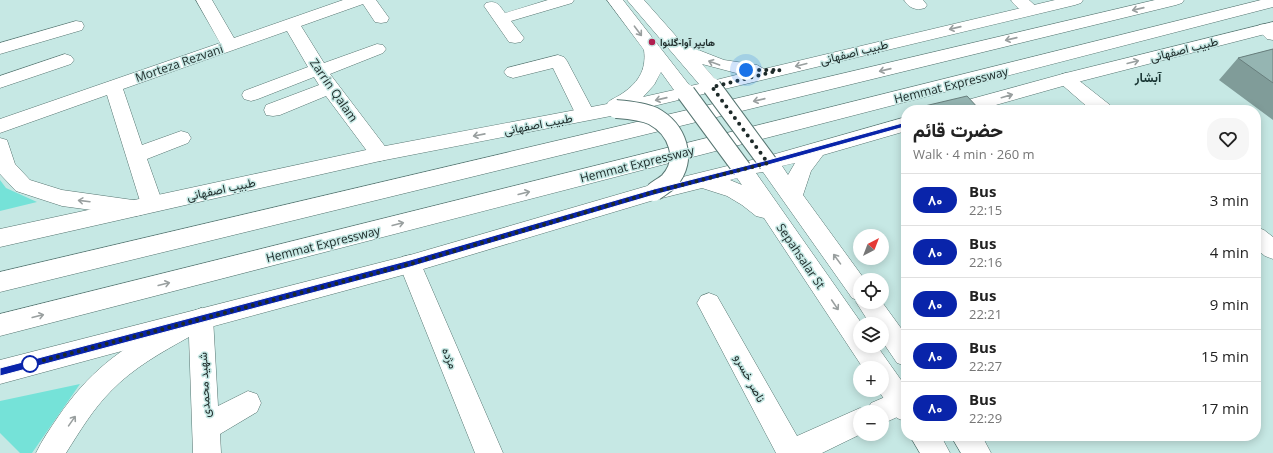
<!DOCTYPE html>
<html lang="en">
<head>
<meta charset="utf-8">
<style>
  body { margin:0; font-family:"Open Sans",Vazirmatn,sans-serif; background:#f6f6f6; color:#222; height:100vh; display:flex; flex-direction:column; font-size:15px; white-space:nowrap }
  * { box-sizing:border-box; margin:0 }
  p { font-size:13px; color:#767676 }
  .icon { flex:none; width:22px; height:22px; fill:none; stroke:currentColor; stroke-width:2; stroke-linecap:round; stroke-linejoin:round }
  .map { position:relative; flex:1; overflow:hidden }
  .details { position:absolute; left:901px; top:105px; width:360px; height:336px; display:flex; flex-direction:column; background:#fff; border-radius:16px; box-shadow:0 2px 10px #0003 }
  .details>* { flex:none }
  .badge { padding:0 8px; border-radius:13px; font-size:14px; line-height:26px }
  .needle { width:26px; rotate:42deg }
  .buttons { position:absolute; left:853px; top:229px; display:grid; gap:8px }
  .buttons a { display:grid; place-items:center; width:36px; height:36px; border-radius:50%; background:#fff; box-shadow:0 2px 10px #0003; font-size:20px }
  .you { position:absolute; width:20px; height:20px; margin:-10px; border:3px solid #fff; border-radius:50%; background:#1a73e8; box-shadow:0 0 0 6px #1a73e833 }
  .map>.badge { position:absolute; translate:-50% -50%; box-shadow:0 0 0 2px #fff }
  .round { display:grid; place-items:center; flex:none; width:42px; height:42px; border-radius:16px; background:#f6f6f6 }
  .summary { display:flex; align-items:center; justify-content:space-between; height:68px; padding:0 12px }
  h1 { font-size:19px; font-weight:800; line-height:30px }
  ul { padding:0; list-style:none }
  li { display:flex; align-items:center; gap:12px; height:52px; padding:0 12px; border-top:1px solid #e0e0e0 }
  li div { flex:1 }
  li b { display:block; font-size:15px }
  li em { font-style:normal }
  li .badge { min-width:44px; font-weight:700; text-align:center }
  .map>svg:first-child { display:block }
  .green { fill:#75e2d8 }
  .lines { fill:none; stroke-linecap:round; stroke-linejoin:round }
  .minor-casing { stroke:#567571; stroke-width:1 }
  .major-casing { stroke:#567571; stroke-width:1 }
  .highway-casing { stroke:#567571; stroke-width:1 }
  .minor { fill:#fff; fill-rule:evenodd }
  .major { fill:#fff; fill-rule:evenodd }
  .highway { fill:#fff; fill-rule:evenodd }
  .major-bridge-casing { stroke:#567571; stroke-width:20; stroke-linecap:butt }
  .major-bridge { stroke:#fff; stroke-width:18 }
  .wall { fill:#809c99 }
  .building { fill:#95b5b2; stroke:#687f7d }
  .oneway { stroke:#999f9f }
  .line { fill:#0924aa; stroke:#fff }
  .walk { stroke:#1d2a29; stroke-width:4; stroke-dasharray:0 7.2 }
  .poi-dot { fill:#b01f4f; stroke:#c6e8e4; stroke-width:1.5 }
  .stop-dot { fill:#fff; stroke:#0924aa; stroke-width:2 }
  .labels { text-anchor:middle; dominant-baseline:central; stroke-width:3; stroke-linejoin:round; paint-order:stroke }
  .far-poi-label { font-size:10px; font-weight:bold; fill:#1d2a29; stroke:#c6e8e4; text-anchor:start }
  .street-label { font-size:12px; fill:#1d2a29; stroke:#c6e8e4 }
  .neighbourhood-label { font-size:13px; font-weight:bold; fill:#173432; stroke:#c6e8e4 }
</style>
</head>
<body>
<div class="map">
<svg width="1273" height="453" viewBox="0 0 1273 453">
  <rect width="100%" height="100%" fill="#c6e8e4"/>
  <path class="green" d="M 0,180 L 6,188 L 37,202 L 0,211 Z
    M 80,384 L 32,453 L 20,453 L 0,433 L 0,401 Z"/>
  <g class="lines">
    <defs>
      <path id="minor" d="M 196,0 L 212,0 L 234,38 L 343,0 L 376,0 L 389,18 L 387,22 L 381,23 L 375,22 L 363,4 L 301,26 L 324,63 L 377,44 L 383,45 L 386,49 L 383,53 L 330,74 L 387,149 L 390,154 L 387,159 L 380,161 L 373,159 L 326,96 L 280,115 L 273,116 L 266,115 L 264,110 L 266,105 L 319,85 L 314,77 L 258,99 L 251,101 L 244,99 L 242,95 L 244,91 L 308,67 L 287,31 L 123,89 L 142,145 L 181,131 L 188,133 L 191,138 L 188,143 L 147,159 L 163,204 L 160,210 L 152,212 L 146,210 L 144,214 L 136,216 L 62,206 L 16,191 L 0,174 L 0,138 L 7,140 L 15,164 L 30,180 L 62,190 L 140,201 L 107,95 L 0,133 L 0,119 L 220,43 Z
        M 548,0 L 574,0 L 572,3 L 511,21 L 524,38 L 521,42 L 515,43 L 509,42 L 484,6 L 486,3 C 497,0 499,5 505,13 Z
        M 904,0 L 923,0 L 927,5 L 925,8 C 916,11 909,8 904,0 Z
        M 1011,0 L 1029,0 L 1040,10 L 1038,13 C 1027,16 1017,9 1011,0 Z
        M 76,21 L 82,22 L 84,26 L 82,30 L 0,54 L 0,43 Z
        M 1265,24 L 1273,27 L 1273,40 L 1267,39 L 1257,29 L 1259,25 Z
        M 65,54 L 71,56 L 74,60 L 71,64 L 0,88 L 0,76 Z
        M 558,55 L 564,57 L 567,61 L 595,114 L 592,119 L 585,120 L 578,119 L 553,68 L 513,78 L 507,76 L 504,72 L 507,68 Z
        M 1066,73 L 1072,75 L 1110,105 L 1112,110 L 1091,110 L 1060,83 L 1057,79 L 1060,75 Z
        M 1256,227 L 1264,230 L 1273,237 L 1273,259 L 1265,256 L 1256,249 Z
        M 410,255 L 418,257 L 421,264 L 503,453 L 475,453 L 399,264 L 402,257 Z
        M 709,293 L 717,296 L 797,436 L 860,408 L 867,411 L 871,403 L 906,388 L 906,413 L 882,424 L 882,412 L 860,412 L 860,434 L 861,434 L 822,453 L 776,453 L 697,303 L 701,296 Z
        M 201,308 L 210,311 L 213,318 L 218,406 L 248,391 L 257,394 L 261,403 L 257,412 L 220,434 L 221,453 L 193,453 L 189,337 C 162,352 133,368 111,391 C 93,409 80,431 66,453 L 36,453 C 42,440 50,429 58,417 C 89,372 118,350 166,325 C 177,319 189,312 201,308 Z"/>
      <path id="major" d="M 607,0 L 623,0 L 690,86 L 699,84 L 627,0 L 644,0 L 683,44 L 724,60 L 757,65 L 764,69 L 1055,0 L 1083,0 L 1081,3 L 1075,5 L 616,115 L 380,161 L 0,247 L 0,229 L 380,147 L 607,104 C 609,100 615,98 620,95 C 637,84 647,71 644,50 ZM 702,64 L 740,74 L 716,80 ZM 661,72 L 674,90 L 643,97 L 654,85 Z
        M 1273,22 L 1273,32 L 1070,84 L 978,110 L 947,110 L 949,105 L 1066,73 Z
        M 906,117 L 906,131 L 823,155 L 811,171 L 803,195 L 865,280 L 860,280 L 860,302 L 882,302 L 906,335 L 906,366 L 897,363 L 882,341 L 882,324 L 870,324 L 856,302 L 857,300 L 852,298 L 763,172 L 756,173 L 862,324 L 860,324 L 860,346 L 877,346 L 906,387 L 906,422 L 897,418 L 878,390 L 882,390 L 882,368 L 863,368 L 764,218 L 756,216 L 742,205 L 727,196 L 702,188 L 654,200 L 410,273 L 0,384 L 0,360 L 410,255 L 654,184 L 768,156 ZM 795,163 L 788,175 L 782,166 ZM 737,178 L 742,185 L 730,180 Z
        M 910,436 L 941,436 L 950,453 L 920,453 Z
        M 951,436 L 982,436 L 991,453 L 961,453 Z"/>
      <path id="highway" d="M 1155,0 L 1184,0 L 1182,3 L 1176,5 L 0,292 L 0,272 Z
        M 1261,0 L 1273,0 L 1273,7 L 0,336 L 0,314 Z"/>
    </defs>
    <use href="#minor" class="minor-casing"/>
    <use href="#major" class="major-casing"/>
    <use href="#highway" class="highway-casing"/>
    <use href="#minor" class="minor"/>
    <use href="#major" class="major"/>
    <use href="#highway" class="highway"/>
    <defs>
      <path id="major-bridge" d="M 712,87 L 768,163
        M 686,93 L 742,169
        M 616,109 C 628,110 642,111 653,116 C 677,129 689,159 669,181 C 665,185 659,188 654,192"/>
    </defs>
    <use href="#major-bridge" class="major-bridge-casing"/>
    <use href="#major-bridge" class="major-bridge"/>
  </g>
  <path class="wall" d="M 1273,49 L 1273,120 L 1219,80 L 1238,58 Z
    M 906,124 L 906,135 L 903,131 Z"/>
  <path class="building" d="M 1273,49 L 1273,83 L 1238,58 Z
    M 967,96 L 980,110 L 913,110 L 912,109 Z"/>
  <defs><path id="oneway-shaft" d="M-6 0H5M1.5-3L5.5 0L1.5 3" fill="none" stroke-width="1.6" stroke-linecap="round" stroke-linejoin="round"/></defs>
  <g class="oneway">
    <use href="#oneway-shaft" transform="translate(1138 9) rotate(167)"/>
    <use href="#oneway-shaft" transform="translate(955 28) rotate(167)"/>
    <use href="#oneway-shaft" transform="translate(638 31) rotate(53)"/>
    <use href="#oneway-shaft" transform="translate(1011 39) rotate(167)"/>
    <use href="#oneway-shaft" transform="translate(1133 62) rotate(-14)"/>
    <use href="#oneway-shaft" transform="translate(714 63) rotate(-160)"/>
    <use href="#oneway-shaft" transform="translate(801 65) rotate(166)"/>
    <use href="#oneway-shaft" transform="translate(885 70) rotate(167)"/>
    <use href="#oneway-shaft" transform="translate(1007 96) rotate(-16)"/>
    <use href="#oneway-shaft" transform="translate(661 99) rotate(167)"/>
    <use href="#oneway-shaft" transform="translate(759 100) rotate(167)"/>
    <use href="#oneway-shaft" transform="translate(479 135) rotate(169)"/>
    <use href="#oneway-shaft" transform="translate(524 193) rotate(-14)"/>
    <use href="#oneway-shaft" transform="translate(84 201) rotate(-173)"/>
    <use href="#oneway-shaft" transform="translate(398 224) rotate(-14)"/>
    <use href="#oneway-shaft" transform="translate(837 259) rotate(-126)"/>
    <use href="#oneway-shaft" transform="translate(164 284) rotate(-14)"/>
    <use href="#oneway-shaft" transform="translate(835 305) rotate(56)"/>
    <use href="#oneway-shaft" transform="translate(38 316) rotate(-14)"/>
    <use href="#oneway-shaft" transform="translate(72 421) rotate(-55)"/>
  </g>
  <path class="line" d="M 906,122 L 909,124 L 908,126 L 768,165 L 654,195 L 410,267 L 0,376 L 0,368 L 410,260 L 654,189 L 768,160 Z"/>
  <g class="lines">
    <path class="walk" d="M 30,364 L 410,264 L 654,192 L 768,163 L 712,87 L 780,70 L 746,70"/>
  </g>
  <circle class="poi-dot" cx="652" cy="42" r="4"/>
  <circle class="stop-dot" cx="30" cy="364" r="8"/>
  <g class="labels">
    <g class="far-poi-label">
      <text x="660" y="42">هایپر آوا-گلنوا</text>
    </g>
    <g class="street-label">
      <text transform="translate(1184 49) rotate(-14)">طبیب اصفهانی</text>
      <text transform="translate(854 52) rotate(-14)">طبیب اصفهانی</text>
      <text transform="translate(179 63) rotate(-19)">Morteza Rezvani</text>
      <text transform="translate(951 85) rotate(-14)">Hemmat Expressway</text>
      <text transform="translate(334 90) rotate(55)">Zarrin Qalam</text>
      <text transform="translate(538 124) rotate(-11)">طبیب اصفهانی</text>
      <text transform="translate(637 164) rotate(-14)">Hemmat Expressway</text>
      <text transform="translate(221 189) rotate(-12)">طبیب اصفهانی</text>
      <text transform="translate(323 244) rotate(-14)">Hemmat Expressway</text>
      <text transform="translate(801 256) rotate(56)">Sepahsalar St</text>
      <text transform="translate(450 358) rotate(67)">مژده</text>
      <text transform="translate(750 378) rotate(62)">ناصر خسرو</text>
      <text transform="translate(204 385) rotate(-93)">شهید محمدی</text>
    </g>
    <g class="neighbourhood-label">
      <text x="1148" y="77">آبشار</text>
    </g>
  </g>
</svg>
<div class="buttons">
<a><svg class="needle" viewBox="-14 -14 28 28"><path d="M0-13l5 13h-10z" fill="#e53935"/><path d="M0 13l5-13h-10z" fill="#767676"/></svg></a>
<a><svg class="icon" aria-label="locate" viewBox="0 0 24 24"><circle cx="12" cy="12" r="6"/><path d="M12 2v4M12 18v4M2 12h4M18 12h4"/></svg></a>
<a><svg class="icon" aria-label="layers" viewBox="0 0 24 24"><path d="M12 4l9 5-9 5-9-5zM3 14l9 5 9-5"/></svg></a>
<a>+</a>
<a>−</a>
</div>
<div class="you" style="left:746px;top:70px"></div>
<section class="details">
<div class="summary"><div><h1>حضرت قائم</h1><p>Walk · 4 min · 260 m</p></div><a class="round"><svg class="icon" aria-label="heart" viewBox="0 0 24 24"><path d="M12 20l-8-8c-3-5 5-10 8-4 3-6 11-1 8 4z"/></svg></a></div>
<ul>
<li><span class="badge" style="background:#0924aa;color:#fff">۸۰</span><div><b>Bus</b><p>22:15</p></div><em>3 min</em></li>
<li><span class="badge" style="background:#0924aa;color:#fff">۸۰</span><div><b>Bus</b><p>22:16</p></div><em>4 min</em></li>
<li><span class="badge" style="background:#0924aa;color:#fff">۸۰</span><div><b>Bus</b><p>22:21</p></div><em>9 min</em></li>
<li><span class="badge" style="background:#0924aa;color:#fff">۸۰</span><div><b>Bus</b><p>22:27</p></div><em>15 min</em></li>
<li><span class="badge" style="background:#0924aa;color:#fff">۸۰</span><div><b>Bus</b><p>22:29</p></div><em>17 min</em></li>
</ul>
</section>
</div>
</body>
</html>
